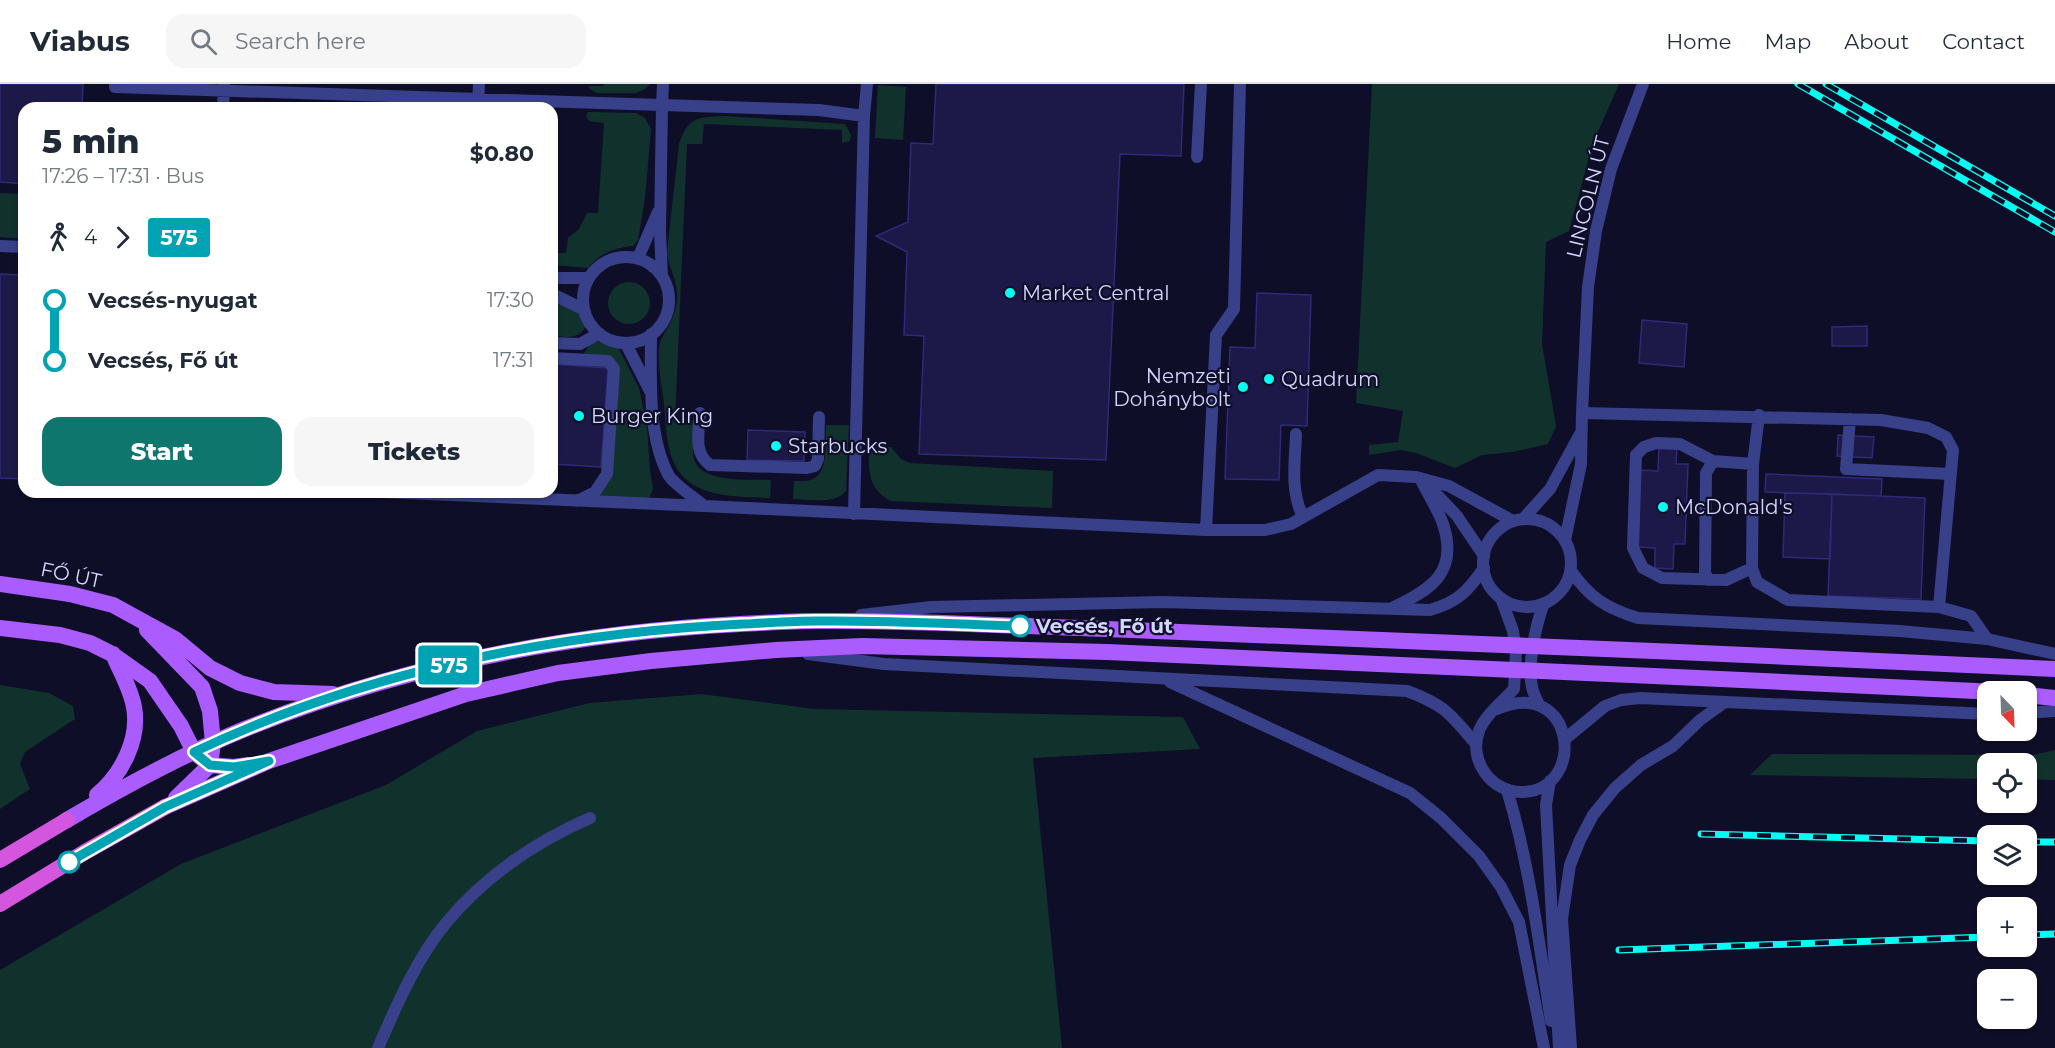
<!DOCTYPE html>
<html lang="en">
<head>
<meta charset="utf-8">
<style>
  body { margin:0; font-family:Montserrat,sans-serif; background:#f6f6f7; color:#1f2937; height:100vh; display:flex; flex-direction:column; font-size:22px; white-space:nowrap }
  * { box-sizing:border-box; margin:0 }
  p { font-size:20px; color:#747a83 }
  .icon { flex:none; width:33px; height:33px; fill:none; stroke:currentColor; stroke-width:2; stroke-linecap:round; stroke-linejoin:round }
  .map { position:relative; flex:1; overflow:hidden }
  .panel { position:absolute; left:18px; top:18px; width:540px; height:396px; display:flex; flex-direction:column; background:#fff; border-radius:18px; box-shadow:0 2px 4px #0004 }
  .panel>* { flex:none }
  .badge { padding:0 12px; border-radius:4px; font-size:21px; line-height:39px }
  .needle { width:39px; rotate:157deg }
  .tools { position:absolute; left:1977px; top:597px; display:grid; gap:12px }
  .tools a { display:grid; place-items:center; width:60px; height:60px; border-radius:12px; background:#fff; box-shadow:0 2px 4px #0004; font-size:30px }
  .map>.badge { position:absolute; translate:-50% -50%; box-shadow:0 0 0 3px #fff }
  .legs { display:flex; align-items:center; gap:9px; height:66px; padding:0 24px; font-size:20px }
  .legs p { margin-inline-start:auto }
  .head { display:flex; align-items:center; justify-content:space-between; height:102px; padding:0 24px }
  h1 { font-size:33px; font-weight:800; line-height:45px }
  .cta { display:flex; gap:12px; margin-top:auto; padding:12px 24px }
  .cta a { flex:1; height:69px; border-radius:18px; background:#0f766e; color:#fff; font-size:24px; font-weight:800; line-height:69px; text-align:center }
  .cta a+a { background:#f6f6f7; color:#1f2937 }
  ul { padding:0 24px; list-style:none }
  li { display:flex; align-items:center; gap:21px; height:60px; font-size:22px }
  li i { display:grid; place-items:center; width:9px; height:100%; margin:0 8px; background:currentColor }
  li i::after { content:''; width:15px; height:15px; margin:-8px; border:4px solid; border-radius:50%; background:#fff }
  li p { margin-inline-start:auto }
  li:first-child i { background:linear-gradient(#0000 50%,currentColor 0) }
  li:last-child i { background:linear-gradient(currentColor 50%,#0000 0) }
  header { display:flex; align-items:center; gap:36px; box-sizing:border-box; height:84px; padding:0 30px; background:#fff; border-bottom:2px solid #e0e1e3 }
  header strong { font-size:28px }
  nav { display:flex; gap:33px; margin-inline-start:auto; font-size:21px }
  .search { width:420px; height:54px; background:#f6f6f7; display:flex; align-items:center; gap:15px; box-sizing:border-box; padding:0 21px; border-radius:18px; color:#747a83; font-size:22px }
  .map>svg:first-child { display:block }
  .green { fill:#11322c }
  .building { fill:#1c1949; stroke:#2e2a77; stroke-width:1.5 }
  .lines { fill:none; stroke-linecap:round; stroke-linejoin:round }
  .service { stroke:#374089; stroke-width:12 }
  .minor { stroke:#374089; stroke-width:12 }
  .primary { stroke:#aa5cff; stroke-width:16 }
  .trunk { stroke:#d456de; stroke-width:16 }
  .rail-casing { stroke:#01fff3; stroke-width:7 }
  .rail { stroke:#0f0e28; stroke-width:4.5; stroke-dasharray:14; stroke-linecap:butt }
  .primary-bridge { stroke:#aa5cff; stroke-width:16 }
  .line-1-casing { stroke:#fff; stroke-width:14 }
  .line-1 { stroke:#00a3b4; stroke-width:9 }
  .poi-dot { fill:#01fff3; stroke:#0f0e28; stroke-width:2 }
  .stop-1-dot { fill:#fff; stroke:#00a3b4; stroke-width:3 }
  .labels { text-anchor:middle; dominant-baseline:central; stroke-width:4.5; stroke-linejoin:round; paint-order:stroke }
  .street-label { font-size:20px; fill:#d5d6ff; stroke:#0f0e28 }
  .poi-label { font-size:20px; fill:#d5d6ff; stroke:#0f0e28; text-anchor:start }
  .stop-label { font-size:20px; font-weight:bold; fill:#d5d6ff; stroke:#0f0e28; text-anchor:start }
</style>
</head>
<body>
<header>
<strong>Viabus</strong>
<div class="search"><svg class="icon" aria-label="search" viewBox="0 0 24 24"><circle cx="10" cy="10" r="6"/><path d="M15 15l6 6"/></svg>Search here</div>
<nav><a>Home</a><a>Map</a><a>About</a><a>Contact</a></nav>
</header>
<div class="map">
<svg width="2055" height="964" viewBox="0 0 2055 964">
  <rect width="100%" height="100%" fill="#0f0e28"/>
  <path class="green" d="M 604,0 L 650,0 L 645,5 L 636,9 L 597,9 L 590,5 L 588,2 L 603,2 Z
    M 1372,0 L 1619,0 L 1593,59 L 1569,147 L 1546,158 L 1542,260 L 1556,342 L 1548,360 L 1513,368 L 1482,371 L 1455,384 L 1416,369 L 1401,366 L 1369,371 L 1369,361 L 1398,358 L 1403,327 L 1356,319 Z
    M 878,1 L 906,3 L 903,56 L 875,54 Z
    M 588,28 L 636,29 L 645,34 L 651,45 L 645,114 L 638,156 L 633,162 C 614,164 600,169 588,184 L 552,181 L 552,169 L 566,169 L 568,154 L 579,145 L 587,129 L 598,129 L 604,39 L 589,37 L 586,32 Z
    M 725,32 L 845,40 L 851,51 L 850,57 L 842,59 L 842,46 L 704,40 L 702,60 L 687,60 L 675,336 L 696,337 C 695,348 691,364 694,375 C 701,400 751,395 771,396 L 770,414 C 729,412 680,415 669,364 C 666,350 665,334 664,319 C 662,302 656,275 660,259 C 661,255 664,250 666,247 C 673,235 678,222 677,208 C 676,193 668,182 667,168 L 679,60 C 688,33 698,33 725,32 Z
    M 0,109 L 24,110 L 24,155 L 0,153 Z
    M608 219a21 21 0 1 1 42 0a21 21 0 1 1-42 0Z
    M 552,212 L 579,226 L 586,242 C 579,256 566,253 552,252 Z
    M 604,256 L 618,263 L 639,304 L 647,342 L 650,387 L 653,404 L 650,413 L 644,416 L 599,413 L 618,286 L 583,271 L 590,260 Z
    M 826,341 L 849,341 L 846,407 C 834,421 810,415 793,415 L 794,397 C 800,397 808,398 813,395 C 829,388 825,356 826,341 Z
    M 869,362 L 891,363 L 901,375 L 910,379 L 1053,387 L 1052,424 L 891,417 C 867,404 869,387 869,362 Z
    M 0,601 L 49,609 L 73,622 L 75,635 L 25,668 L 20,680 L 30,705 L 0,725 Z
    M 701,610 L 814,625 L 1183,633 L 1200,665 L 1033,674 L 1062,964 L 0,964 L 0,886 L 181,780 L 386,701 L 477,647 L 590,619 Z
    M 2055,666 L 2055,696 L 2027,695 L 2026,680 L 1988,680 L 1987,695 L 1750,691 L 1772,670 L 2033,671 Z"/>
  <path class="building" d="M 0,0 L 83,0 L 82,24 L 24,24 L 24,100 L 0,98 Z
    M 936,0 L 1184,0 L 1181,72 L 1120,70 L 1106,376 L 919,370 L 924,252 L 904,251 L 907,168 L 876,152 L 908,138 L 911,59 L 933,60 Z
    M 0,190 L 24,191 L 24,395 L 0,394 Z
    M 1257,209 L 1311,211 L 1307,342 L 1281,341 L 1279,396 L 1225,395 L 1230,263 L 1255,264 Z
    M 1642,236 L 1687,240 L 1684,283 L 1639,279 Z
    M 1867,242 L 1867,262 L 1832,262 L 1832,243 Z
    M 552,280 L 608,284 L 601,383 L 552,380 Z
    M 748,346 L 805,348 L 804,377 L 747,376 Z
    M 1838,351 L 1874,353 L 1872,374 L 1837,372 Z
    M 1659,362 L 1677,363 L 1676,380 L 1688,380 L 1685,460 L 1674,460 L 1673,485 L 1655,484 L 1655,464 L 1638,463 L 1640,386 L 1658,387 Z
    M 1766,390 L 1882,395 L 1881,412 L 1765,408 Z
    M 1785,409 L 1832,410 L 1830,475 L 1783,473 Z
    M 1832,410 L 1925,414 L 1921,515 L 1828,512 Z"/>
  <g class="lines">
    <path class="service" d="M 115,0 L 115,3 L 662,21 L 663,0
      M 223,24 L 224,0
      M 478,24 L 479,0
      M 1197,73 L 1201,0
      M 0,162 L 24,163
      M583 216a43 43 0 1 1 86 0a43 43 0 1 1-86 0Z
      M 638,174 L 658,128
      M 662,192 L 660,148 L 662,21 L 819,26 L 864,32
      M 552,194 L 588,194
      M 552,210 L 583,225
      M 651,250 C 651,293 647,352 669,392 C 675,401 695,414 704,422 L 1206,446 L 1265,446 L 1291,440 L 1378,391 L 1416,393 L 1449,402 L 1513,437
      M 552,259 L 580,260 L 598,250
      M 626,260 L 650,307
      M 552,274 L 608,277 L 614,285 L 607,390 L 595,408 L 577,417
      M 700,329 C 699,348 693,369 710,381 L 807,384 L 815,382 L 818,375 L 819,333
      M 1582,329 L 1881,336 L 1928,344 L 1946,353 L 1953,366 L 1939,523
      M 1759,331 L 1753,380 L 1752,484 L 1757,498 L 1788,516 L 1939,523 L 1971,532 L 1987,555
      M 1850,335 L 1846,385 L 1951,390
      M 1296,350 C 1295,379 1290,406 1303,433
      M 1426,399 L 1457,432 L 1484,472
      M 381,408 L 704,422
      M 854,430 L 864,32 L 867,0
      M 1206,446 L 1216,251 L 1234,225 L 1240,0
      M 1752,484 L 1726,496 L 1662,494 L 1643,484 L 1633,464 L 1636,371 L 1644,363 L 1656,359 L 1680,360 L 1713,377 L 1753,380
      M 1709,496 L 1705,489 L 1706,389 L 1713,377
      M 1392,524 C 1431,506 1459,488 1443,440 C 1438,425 1427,409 1420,394
      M 378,964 C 396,922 417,874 446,839 C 485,792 535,758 590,734"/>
    <path class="minor" d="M 1523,435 L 1550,405 L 1580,350
      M1483 479a44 44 0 1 1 88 0a44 44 0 1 1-88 0Z
      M 1565,456 L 1581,380 L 1582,329 L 1588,203 L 1596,147 L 1611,85 L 1643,0
      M 1571,487 C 1590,514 1606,524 1638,534 L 1900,547 L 1987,555 L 2055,570
      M 861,531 L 931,523 L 1163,518 L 1430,526 C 1458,518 1468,507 1484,484
      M 808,570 L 884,580 L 1407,607 C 1445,621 1450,630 1476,660
      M 1170,598 L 1410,709 L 1441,734 L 1479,772 L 1501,803 L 1519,838 L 1544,964
      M 1539,621 C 1537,616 1533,609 1532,603 C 1527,581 1536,540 1544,519
      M 1497,625 C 1576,591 1588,708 1521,708 C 1491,708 1468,676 1479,647 C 1484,632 1503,617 1514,605 L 1516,568 L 1513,547 L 1501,514
      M 2026,629 L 2055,627
      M 1565,655 L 1605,622 L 1621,616 L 1640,614 L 1988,630
      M 1550,697 L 1546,721 L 1559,964
      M 1507,706 C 1530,781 1539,860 1551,937
      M 1571,964 L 1562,835 L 1570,781 L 1580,756 L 1593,731 L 1615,704 L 1641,681 L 1673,662 L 1700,636 L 1725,618"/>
    <path class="primary" d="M 0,500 L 70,510 L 113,521 L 175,555 L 210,584 L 240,599 L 274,608 L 333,610
      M 0,544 L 60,551 L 90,559 L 112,570 L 150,597 L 181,642 L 194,668 L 210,681 L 234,683 L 248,681
      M 147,546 L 202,603 L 210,627 L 213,659 L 210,681 L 176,714
      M 1678,568 L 2055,585
      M 1676,593 L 1997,608
      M 2026,611 L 2055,614
      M 97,711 C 121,691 140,656 134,623 C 131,605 120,587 113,570
      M 165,723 L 269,677 L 466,610 L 558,589 L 651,577 L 776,566 L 862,562 L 1107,568
      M 67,736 C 123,703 180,672 240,647 C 399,582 569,549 740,540 C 765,539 790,537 816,537 C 913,536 1010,542 1107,545"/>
    <path class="trunk" d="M 0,776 L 67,736
      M 0,820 L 85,768 L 165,723"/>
    <defs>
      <path id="rail" d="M 1798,0 L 2055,148
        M 1826,0 L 2055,132
        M 1701,750 L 1988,757
        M 2026,758 L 2055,758
        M 2026,851 L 2055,850
        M 1619,866 L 1988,853"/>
    </defs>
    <use href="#rail" class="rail-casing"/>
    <use href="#rail" class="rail"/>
    <path class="primary-bridge" d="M 1107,545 L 1678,568
      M 1107,568 L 1676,593"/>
  </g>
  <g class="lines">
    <defs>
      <path id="line-1" d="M 69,778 L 165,723 L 269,677 L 234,683 L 210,681 L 194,668 C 365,587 556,549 743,540 C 767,539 792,537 816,537 C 884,536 952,540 1020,542"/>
    </defs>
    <use href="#line-1" class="line-1-casing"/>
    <use href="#line-1" class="line-1"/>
  </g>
  <g class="poi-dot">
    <circle cx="1010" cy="209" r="6"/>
    <circle cx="1269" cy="295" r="6"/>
    <circle cx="1243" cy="303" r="6"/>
    <circle cx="579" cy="332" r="6"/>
    <circle cx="776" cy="362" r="6"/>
    <circle cx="1663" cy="423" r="6"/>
  </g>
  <g class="stop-1-dot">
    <circle cx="1020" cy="542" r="10"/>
    <circle cx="69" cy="778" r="10"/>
  </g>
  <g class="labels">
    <g class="street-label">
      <text transform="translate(1588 113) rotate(-76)">LINCOLN ÚT</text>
      <text transform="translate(71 491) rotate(12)">FŐ ÚT</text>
    </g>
    <g class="poi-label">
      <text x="1022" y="209">Market Central</text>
      <text x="1231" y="292" text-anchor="end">Nemzeti<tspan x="1231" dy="23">Dohánybolt</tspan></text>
      <text x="1281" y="295">Quadrum</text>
      <text x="591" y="332">Burger King</text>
      <text x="788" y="362">Starbucks</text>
      <text x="1675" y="423">McDonald's</text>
    </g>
    <g class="stop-label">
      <text x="1036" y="542">Vecsés, Fő út</text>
    </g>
  </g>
</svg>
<div class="tools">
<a><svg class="needle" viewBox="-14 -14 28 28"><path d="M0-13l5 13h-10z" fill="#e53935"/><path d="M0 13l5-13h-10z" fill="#747a83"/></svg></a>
<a><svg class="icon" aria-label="locate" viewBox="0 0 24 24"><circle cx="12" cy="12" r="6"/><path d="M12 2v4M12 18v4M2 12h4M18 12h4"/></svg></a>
<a><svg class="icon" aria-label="layers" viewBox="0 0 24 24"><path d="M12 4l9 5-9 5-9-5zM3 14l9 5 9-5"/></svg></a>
<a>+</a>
<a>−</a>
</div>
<b class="badge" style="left:449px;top:581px;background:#00a3b4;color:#fff">575</b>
<section class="panel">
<div class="head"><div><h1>5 min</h1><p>17:26 – 17:31 · Bus</p></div><b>$0.80</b></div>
<div class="legs"><svg class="icon" aria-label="walk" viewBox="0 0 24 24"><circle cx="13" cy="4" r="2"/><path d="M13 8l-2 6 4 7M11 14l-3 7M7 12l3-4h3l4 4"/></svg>4<svg class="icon" aria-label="forward" viewBox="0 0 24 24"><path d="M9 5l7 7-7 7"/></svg><b class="badge" style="background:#00a3b4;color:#fff">575</b></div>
<ul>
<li><i style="color:#00a3b4"></i><b>Vecsés-nyugat</b><p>17:30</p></li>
<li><i style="color:#00a3b4"></i><b>Vecsés, Fő út</b><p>17:31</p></li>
</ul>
<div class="cta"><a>Start</a><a>Tickets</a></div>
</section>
</div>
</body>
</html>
